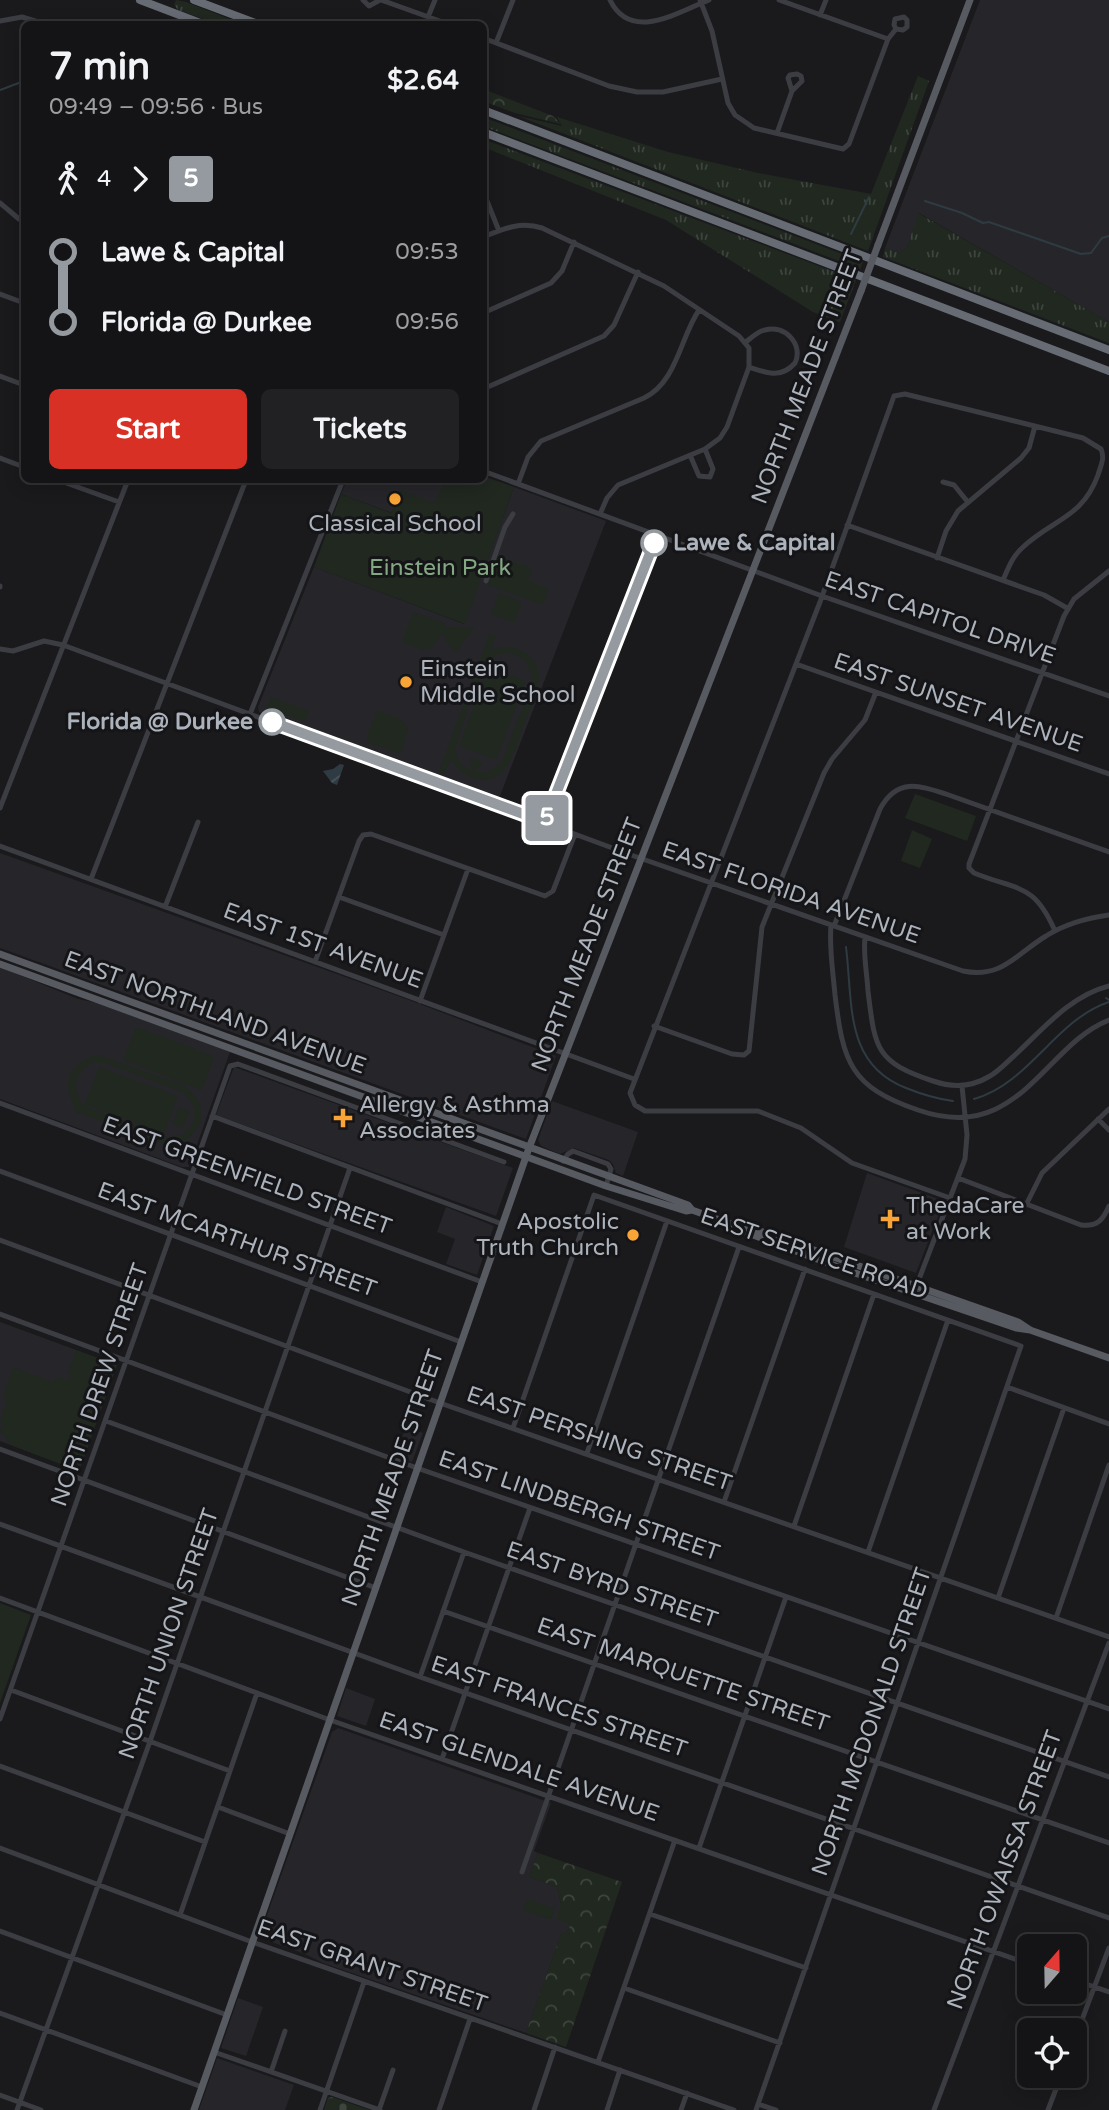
<!DOCTYPE html>
<html lang="en">
<head>
<meta charset="utf-8">
<style>
  body { margin:0; font-family:"Varela Round",sans-serif; background:#212123; color:#f1f3f6; height:100vh; display:flex; flex-direction:column; font-size:26px; white-space:nowrap }
  * { box-sizing:border-box; margin:0 }
  p { font-size:23px; color:#9d9ea1 }
  .icon { flex:none; width:38px; height:38px; fill:none; stroke:currentColor; stroke-width:2; stroke-linecap:round; stroke-linejoin:round }
  .map { position:relative; flex:1; overflow:hidden }
  .side { position:absolute; left:21px; top:21px; width:466px; height:462px; display:flex; flex-direction:column; background:#141416; border-radius:10px; box-shadow:0 4px 18px #0003,0 0 0 2px #333335 }
  .side>* { flex:none }
  .badge { padding:0 14px; border-radius:5px; font-size:24px; line-height:46px }
  .needle { width:46px; rotate:20deg }
  .controls { position:absolute; left:1017px; top:1934px; display:grid; gap:14px }
  .controls a { display:grid; place-items:center; width:70px; height:70px; border-radius:10px; background:#141416; box-shadow:0 4px 18px #0003,0 0 0 2px #333335; font-size:35px }
  .map>.badge { position:absolute; translate:-50% -50%; box-shadow:0 0 0 4px #fff }
  .legs { display:flex; align-items:center; gap:10px; height:77px; padding:0 28px; font-size:23px }
  .legs p { margin-inline-start:auto }
  .head { display:flex; align-items:center; justify-content:space-between; height:119px; padding:0 28px }
  h1 { font-size:38px; font-weight:700; line-height:52px }
  .action { display:flex; gap:14px; margin-top:auto; padding:14px 28px }
  .action a { flex:1; height:80px; border-radius:10px; background:#d93025; color:#fff; font-size:28px; font-weight:700; line-height:80px; text-align:center }
  .action a+a { background:#212123; color:#f1f3f6 }
  ul { padding:0 28px; list-style:none }
  li { display:flex; align-items:center; gap:24px; height:70px; font-size:26px }
  li i { display:grid; place-items:center; width:10px; height:100%; margin:0 9px; background:currentColor }
  li i::after { content:''; width:18px; height:18px; margin:-9px; border:5px solid; border-radius:50%; background:#141416 }
  li p { margin-inline-start:auto }
  li:first-child i { background:linear-gradient(#0000 50%,currentColor 0) }
  li:last-child i { background:linear-gradient(currentColor 50%,#0000 0) }
  .map>svg:first-child { display:block }
  .built { fill:#26262a }
  .grass { fill:url(#grass-tufts) }
  .forest { fill:url(#forest-crowns) }
  .cemetery { fill:url(#cemetery-stones) }
  .green { fill:#202820; fill-rule:evenodd }
  .water { fill:url(#water-waves) }
  .lines { fill:none; stroke-linecap:round; stroke-linejoin:round }
  .stream { stroke:#2f3b42; stroke-width:2 }
  .minor { stroke:#3b3d42; stroke-width:5 }
  .major { stroke:#575a61; stroke-width:7 }
  .highway { stroke:#676b73; stroke-width:8 }
  .major-bridge { stroke:#575a61; stroke-width:7 }
  .line-1-casing { stroke:#fff; stroke-width:16 }
  .line-1 { stroke:#949a9f; stroke-width:10 }
  .poi-dot { fill:#f9a436; stroke:#151518; stroke-width:2.5 }
  .stop-1-dot { fill:#fff; stroke:#949a9f; stroke-width:3.5 }
  .labels { text-anchor:middle; dominant-baseline:central; stroke-width:6; stroke-linejoin:round; paint-order:stroke }
  .street-label { font-size:23px; fill:#acb3bc; stroke:#151518 }
  .poi-label { font-size:23px; fill:#acb3bc; stroke:#151518; text-anchor:start }
  .stop-label { font-size:23px; font-weight:bold; fill:#acb3bc; stroke:#151518; text-anchor:start }
  .park-label { font-size:23px; fill:#84a883; stroke:#151518 }
</style>
</head>
<body>
<div class="map">
<svg width="1109" height="2110" viewBox="0 0 1109 2110">
  <defs>
    <pattern id="grass-tufts" width="24" height="20" patternUnits="userSpaceOnUse" patternTransform="scale(1.75)"><rect width="24" height="20" fill="#202820"/><path d="M3 7l-1-3M5 7V3M7 7l1-3M15 17l-1-3M17 17v-4M19 17l1-3" fill="none" stroke="#3e453e"/></pattern>
    <pattern id="forest-crowns" width="20" height="18" patternUnits="userSpaceOnUse" patternTransform="scale(1.75)"><rect width="20" height="18" fill="#202820"/><path d="M2 6a3 3 0 1 1 6 0M12 15a3 3 0 1 1 6 0" fill="none" stroke="#3e453e"/></pattern>
    <pattern id="cemetery-stones" width="16" height="16" patternUnits="userSpaceOnUse" patternTransform="scale(1.75)"><rect width="16" height="16" fill="#202820"/><path d="M2 7V4a2 2 0 0 1 4 0v3zM10 15v-3a2 2 0 0 1 4 0v3z" fill="#3e453e"/></pattern>
    <pattern id="water-waves" width="16" height="10" patternUnits="userSpaceOnUse" patternTransform="scale(1.75)"><rect width="16" height="10" fill="#2f3b42"/><path d="M0 5q4-4 8 0t8 0" fill="none" stroke="#4a555b"/></pattern>
  </defs>
  <rect width="100%" height="100%" fill="#1a1a1d"/>
  <path class="built" d="M 980,0 L 1109,0 L 1109,322 L 919,213 L 907,248 L 899,253 L 885,248 Z
    M 347,480 L 445,480 L 427,526 L 341,494 Z
    M 514,487 L 606,521 L 498,801 L 259,712 L 258,707 L 314,567 L 464,624 Z
    M 0,853 L 409,1000 L 556,1056 L 526,1139 L 0,948 Z
    M 0,967 L 78,999 L 97,1003 L 230,1052 L 189,1167 L 182,1167 L 0,1099 Z
    M 234,1067 L 513,1168 L 496,1216 L 216,1115 Z
    M 552,1101 L 638,1132 L 623,1176 L 616,1173 L 613,1164 L 609,1160 L 574,1148 L 560,1154 L 541,1146 L 538,1140 Z
    M 867,1173 L 944,1201 L 916,1273 L 844,1247 Z
    M 446,1207 L 494,1226 L 477,1275 L 446,1264 L 455,1239 L 437,1232 Z
    M 0,1322 L 117,1365 L 79,1471 L 0,1441 Z
    M 406,1426 L 423,1433 L 412,1462 L 396,1456 Z
    M 346,1688 L 375,1699 L 366,1726 L 337,1716 Z
    M 338,1728 L 551,1803 L 534,1851 L 538,1853 L 529,1877 L 557,1887 L 561,1904 L 570,1924 L 567,1932 L 561,1934 L 526,2033 L 323,1963 L 305,1954 L 263,1939 L 260,1935 L 332,1732 Z
    M 238,1998 L 263,2007 L 246,2056 L 221,2048 Z
    M 217,2058 L 294,2085 L 285,2110 L 199,2110 Z"/>
  <path class="grass" d="M 176,0 L 186,2 L 242,24 L 218,24 L 178,10 L 174,5 Z
    M 918,76 L 929,81 L 868,251 L 518,116 L 562,126 L 557,117 L 668,152 L 758,173 L 871,194 Z
    M 483,117 L 863,262 L 860,269 L 483,126 Z
    M 483,139 L 856,280 L 840,322 L 813,312 L 666,220 L 483,147 Z
    M 918,213 L 1109,322 L 1109,343 L 883,257 L 885,248 L 899,253 L 907,248 Z"/>
  <path class="forest" d="M 483,89 L 553,116 L 561,124 L 515,113 L 483,101 Z
    M 538,1853 L 622,1882 L 566,2047 L 526,2033 L 561,1934 L 567,1932 L 570,1925 L 556,1919 L 561,1904 L 557,1887 L 529,1877 Z"/>
  <path class="cemetery" d="M 332,2097 L 369,2110 L 324,2110 L 328,2098 Z"/>
  <path class="green" d="M 483,476 L 514,487 L 465,624 L 314,567 L 341,494 L 391,513 L 400,490 L 435,503 L 445,480 L 483,480 Z
    M 493,555 L 532,568 L 528,580 L 548,589 L 543,605 L 483,583 Z
    M 499,593 L 520,601 L 521,605 L 515,623 L 491,614 Z
    M 415,612 L 446,624 L 446,627 L 474,628 L 456,653 L 447,644 L 443,633 L 431,648 L 423,650 L 402,642 L 413,613 Z
    M 490,633 L 496,635 L 491,650 C 512,642 538,652 539,678 C 539,691 530,707 526,719 C 520,734 516,752 508,765 C 492,790 463,781 451,759 L 444,775 L 438,773 ZM 509,653 C 526,657 533,668 531,685 L 501,763 L 487,772 L 474,772 L 483,763 L 478,759 L 470,758 L 472,771 C 463,767 457,760 456,750 C 456,741 482,668 489,661 C 495,655 501,653 509,653 Z
    M 488,667 L 526,681 L 496,760 L 459,746 Z
    M 271,697 L 309,711 L 305,722 L 266,708 Z
    M 377,710 L 401,719 L 408,728 L 401,754 L 367,742 L 366,739 Z
    M 915,794 L 976,816 L 967,841 L 905,818 Z
    M 912,830 L 932,839 L 920,868 L 901,861 Z
    M 136,1027 L 214,1056 L 202,1090 L 123,1060 Z
    M 99,1055 L 183,1085 C 208,1100 207,1129 182,1142 L 184,1144 L 181,1150 L 74,1111 C 74,1103 69,1097 68,1089 C 66,1070 82,1057 99,1055 ZM 92,1063 L 105,1063 L 184,1093 L 194,1107 L 193,1123 L 183,1134 L 169,1138 L 87,1107 C 70,1093 73,1073 92,1063 Z
    M 99,1067 L 178,1096 L 164,1133 L 85,1104 Z
    M 179,1107 L 190,1111 L 183,1128 L 172,1124 Z
    M 76,1350 L 117,1365 L 79,1471 L 11,1445 L 0,1431 L 3,1424 L 0,1420 L 7,1402 L 3,1397 L 13,1367 L 54,1382 L 56,1377 L 69,1380 L 71,1374 L 68,1372 Z
    M 0,1603 L 31,1615 L 0,1703 Z
    M 527,1899 L 553,1908 L 556,1904 L 551,1920 L 523,1910 Z"/>
  <path class="water" d="M 340,764 L 344,765 L 337,785 L 332,783 L 323,771 L 333,769 Z"/>
  <g class="lines">
    <path class="stream" d="M 135,24 L 139,21
      M 0,90 L 24,81
      M 925,201 L 962,213 L 983,223 L 989,222 L 1081,254 L 1091,253 L 1102,238 L 1109,236
      M 851,234 L 869,197
      M 848,919 L 850,918
      M 846,947 C 853,1003 844,1064 906,1088 C 921,1094 937,1099 953,1101
      M 1106,998 L 1109,1000
      M 974,1099 C 1030,1083 1055,1020 1109,1002"/>
    <path class="minor" d="M 363,0 L 369,6 L 380,0
      M 381,0 L 448,24
      M 610,0 C 631,43 678,12 709,0
      M 700,0 L 712,31 L 728,103 L 735,115 L 754,128 L 843,149 L 849,144 L 888,39 L 896,29 L 903,30 L 907,27 L 907,20 L 904,17 L 895,19 L 894,25 L 896,29
      M 779,0 L 888,39
      M 820,15 L 826,0
      M 428,17 L 435,0
      M 0,21 L 22,17 L 45,24
      M 483,38 L 609,86 L 637,92 L 663,92 L 722,79
      M 496,43 L 513,0
      M 777,133 L 792,91 L 802,81 L 801,76 L 797,74 L 790,75 L 788,78 L 792,91
      M 483,195 L 487,201 L 499,231
      M 0,203 L 19,219
      M 483,237 C 503,229 520,221 542,228 L 664,286 L 739,336 L 749,348 L 749,367 L 727,427 L 720,438 L 705,449 L 618,485 L 607,498 L 600,514
      M 0,294 L 24,303
      M 483,313 L 551,283 L 562,271 L 574,242
      M 746,342 C 752,337 758,331 765,330 C 784,324 804,344 795,363 C 781,379 767,373 749,367
      M 0,376 L 24,385
      M 483,389 L 604,336 L 614,325 L 638,272
      M 690,455 L 699,476 L 710,477 L 713,469 L 705,449
      M 0,458 L 24,467
      M 483,471 L 822,596 L 1109,696
      M 58,480 L 119,502
      M 943,482 L 954,485 L 967,501
      M 518,484 L 528,457 L 541,441 L 644,398 C 677,382 680,338 699,310
      M 847,525 L 1044,595 L 1067,608
      M 937,558 L 946,531 L 958,511 L 1021,458 L 1029,448 L 1035,426
      M 486,581 L 505,527 L 513,514
      M 0,587 L 0,586
      M 0,649 L 13,651 L 44,641 L 63,645 L 634,856 L 963,971 C 1002,979 1016,954 1046,936 C 1065,924 1087,918 1109,915
      M 796,664 L 1109,774
      M 250,714 L 343,480
      M 0,808 L 128,480
      M 545,822 L 657,535
      M 0,846 L 634,1079
      M 91,879 L 246,480
      M 339,897 L 444,935
      M 165,907 L 198,822
      M 831,925 C 829,948 833,972 835,995 C 843,1062 850,1087 918,1110 C 944,1119 971,1121 996,1109 C 1040,1088 1065,1037 1109,1020
      M 834,926 L 880,809 C 897,778 918,785 946,794 L 1109,852
      M 1055,931 C 1034,883 1019,891 974,873 L 969,868 L 969,864 L 1064,616 L 1074,599 L 1109,571
      M 865,937 C 863,955 867,973 868,991 C 875,1048 875,1062 933,1081 C 953,1088 972,1087 990,1076 C 999,1071 1007,1062 1015,1055 C 1043,1029 1070,996 1109,986
      M 315,962 L 359,841 L 363,835 L 371,834 L 545,896 L 553,891 L 575,834
      M 420,1001 L 468,869
      M 654,1026 L 732,1054 L 744,1055 L 749,1051 L 762,927 L 824,773 L 832,759 L 865,720 L 876,692
      M 0,1103 L 482,1282
      M 212,1116 L 502,1224
      M 1098,1119 L 1109,1130
      M 563,1161 L 568,1154 L 573,1151 L 608,1164 L 611,1169 L 606,1186
      M 0,1171 L 461,1342
      M 958,1178 L 1081,1225 C 1097,1227 1103,1220 1109,1206
      M 950,1198 L 852,1163 L 801,1128 L 758,1111 L 645,1111 L 635,1105 L 630,1093 L 820,602 L 894,396 L 905,394 L 1083,438 L 1101,449 C 1105,458 1101,465 1098,475 C 1082,519 1052,519 1022,548 C 1012,557 1008,569 1003,580
      M 1026,1205 L 1042,1173 L 1109,1109
      M 0,1240 L 440,1403 L 1109,1637
      M 916,1287 L 965,1159 L 967,1135 L 962,1086
      M 0,1314 L 417,1468 L 1109,1709
      M 1007,1387 L 1109,1424
      M 106,1421 L 464,1552 L 1109,1777
      M 513,1428 L 594,1195 L 1021,1346 L 756,2110
      M 0,1449 L 376,1588
      M 587,1453 L 667,1221
      M 724,1502 L 805,1269
      M 0,1524 L 420,1677 L 1109,1918
      M 794,1526 L 874,1294
      M 868,1552 L 948,1320
      M 0,1598 L 330,1720 L 1029,1964
      M 998,1598 L 1064,1408
      M 443,1611 L 1109,1843
      M 1056,1618 L 1109,1465
      M 420,1677 L 464,1552
      M 11,1690 L 230,1771
      M 0,1719 L 230,1066 L 238,1064 L 504,1162
      M 442,1759 L 530,1508
      M 0,1766 L 205,1842
      M 218,1807 L 290,1834
      M 0,1848 L 252,1942 L 734,2110
      M 699,1848 L 786,1597
      M 522,1872 L 739,1247
      M 650,1914 L 806,1968
      M 180,1915 L 257,1693
      M 0,1931 L 227,2015
      M 1074,1980 L 1109,1992
      M 624,1988 L 780,2043
      M 0,2013 L 202,2087
      M 1074,2041 L 1109,1948
      M 214,2052 L 380,2110
      M 598,2062 L 675,1840
      M 271,2072 L 285,2031
      M 0,2095 L 41,2110
      M 758,2104 L 776,2110
      M 17,2110 L 148,1747 L 350,1168
      M 320,2110 L 364,1982
      M 379,2110 L 393,2070
      M 439,2110 L 470,2019
      M 534,2110 L 555,2047
      M 607,2110 L 620,2070
      M 681,2110 L 687,2093
      M 934,2110 L 1109,1643
      M 1048,2110 L 1061,2076"/>
    <path class="major" d="M 878,245 L 970,0
      M 0,954 L 688,1205 L 692,1210 L 728,1223 L 737,1229 L 849,1271 L 1016,1328 L 1030,1330
      M 0,964 L 606,1186 L 686,1211 L 692,1210
      M 729,1223 L 754,1229 L 1018,1322 L 1030,1330 L 1109,1358
      M 194,2110 L 529,1148 L 861,291"/>
    <path class="highway" d="M 140,0 L 203,24
      M 194,0 L 258,24
      M 483,110 L 1109,350
      M 483,132 L 1109,371"/>
    <path class="major-bridge" d="M 861,291 L 878,245"/>
  </g>
  <g class="lines">
    <defs>
      <path id="line-1" d="M 272,722 L 545,822 L 654,543"/>
    </defs>
    <use href="#line-1" class="line-1-casing"/>
    <use href="#line-1" class="line-1"/>
  </g>
  <g class="poi-dot">
    <circle cx="395" cy="499" r="7"/>
    <circle cx="406" cy="682" r="7"/>
    <path d="M339.5 1107.5h7v7h7v7h-7v7h-7v-7h-7v-7h7z"/>
    <path d="M886.5 1208.5h7v7h7v7h-7v7h-7v-7h-7v-7h7z"/>
    <circle cx="633" cy="1235" r="7"/>
  </g>
  <g class="stop-1-dot">
    <circle cx="654" cy="543" r="12"/>
    <circle cx="272" cy="722" r="12"/>
  </g>
  <g class="labels">
    <g class="street-label">
      <text transform="translate(807 377) rotate(-69)">NORTH MEADE STREET</text>
      <text transform="translate(940 618) rotate(19)">EAST CAPITOL DRIVE</text>
      <text transform="translate(958 703) rotate(19)">EAST SUNSET AVENUE</text>
      <text transform="translate(791 893) rotate(19)">EAST FLORIDA AVENUE</text>
      <text transform="translate(587 945) rotate(-69)">NORTH MEADE STREET</text>
      <text transform="translate(323 946) rotate(20)">EAST 1ST AVENUE</text>
      <text transform="translate(215 1013) rotate(20)">EAST NORTHLAND AVENUE</text>
      <text transform="translate(247 1176) rotate(20)">EAST GREENFIELD STREET</text>
      <text transform="translate(237 1240) rotate(20)">EAST MCARTHUR STREET</text>
      <text transform="translate(814 1254) rotate(19)">EAST SERVICE ROAD</text>
      <text transform="translate(100 1385) rotate(-71)">NORTH DREW STREET</text>
      <text transform="translate(599 1439) rotate(19)">EAST PERSHING STREET</text>
      <text transform="translate(393 1478) rotate(-71)">NORTH MEADE STREET</text>
      <text transform="translate(579 1506) rotate(19)">EAST LINDBERGH STREET</text>
      <text transform="translate(612 1585) rotate(19)">EAST BYRD STREET</text>
      <text transform="translate(169 1634) rotate(-71)">NORTH UNION STREET</text>
      <text transform="translate(683 1675) rotate(19)">EAST MARQUETTE STREET</text>
      <text transform="translate(559 1707) rotate(19)">EAST FRANCES STREET</text>
      <text transform="translate(872 1722) rotate(-71)">NORTH MCDONALD STREET</text>
      <text transform="translate(519 1767) rotate(19)">EAST GLENDALE AVENUE</text>
      <text transform="translate(1005 1870) rotate(-70)">NORTH OWAISSA STREET</text>
      <text transform="translate(372 1966) rotate(19)">EAST GRANT STREET</text>
    </g>
    <g class="poi-label">
      <text x="395" y="524" text-anchor="middle">Classical School</text>
      <text x="420" y="669">Einstein<tspan x="420" dy="26">Middle School</tspan></text>
      <text x="359" y="1105">Allergy &amp; Asthma<tspan x="359" dy="26">Associates</tspan></text>
      <text x="906" y="1206">ThedaCare<tspan x="906" dy="26">at Work</tspan></text>
      <text x="619" y="1222" text-anchor="end">Apostolic<tspan x="619" dy="26">Truth Church</tspan></text>
    </g>
    <g class="stop-label">
      <text x="673" y="543">Lawe &amp; Capital</text>
      <text x="253" y="722" text-anchor="end">Florida @ Durkee</text>
    </g>
    <g class="park-label">
      <text x="440" y="568">Einstein Park</text>
    </g>
  </g>
</svg>
<div class="controls">
<a><svg class="needle" viewBox="-14 -14 28 28"><path d="M0-13l5 13h-10z" fill="#e53935"/><path d="M0 13l5-13h-10z" fill="#9d9ea1"/></svg></a>
<a><svg class="icon" aria-label="locate" viewBox="0 0 24 24"><circle cx="12" cy="12" r="6"/><path d="M12 2v4M12 18v4M2 12h4M18 12h4"/></svg></a>
</div>
<b class="badge" style="left:547px;top:818px;background:#949a9f;color:#fff">5</b>
<section class="side">
<div class="head"><div><h1>7 min</h1><p>09:49 – 09:56 · Bus</p></div><b>$2.64</b></div>
<div class="legs"><svg class="icon" aria-label="walk" viewBox="0 0 24 24"><circle cx="13" cy="4" r="2"/><path d="M13 8l-2 6 4 7M11 14l-3 7M7 12l3-4h3l4 4"/></svg>4<svg class="icon" aria-label="forward" viewBox="0 0 24 24"><path d="M9 5l7 7-7 7"/></svg><b class="badge" style="background:#949a9f;color:#fff">5</b></div>
<ul>
<li><i style="color:#949a9f"></i><b>Lawe &amp; Capital</b><p>09:53</p></li>
<li><i style="color:#949a9f"></i><b>Florida @ Durkee</b><p>09:56</p></li>
</ul>
<div class="action"><a>Start</a><a>Tickets</a></div>
</section>
</div>
</body>
</html>
